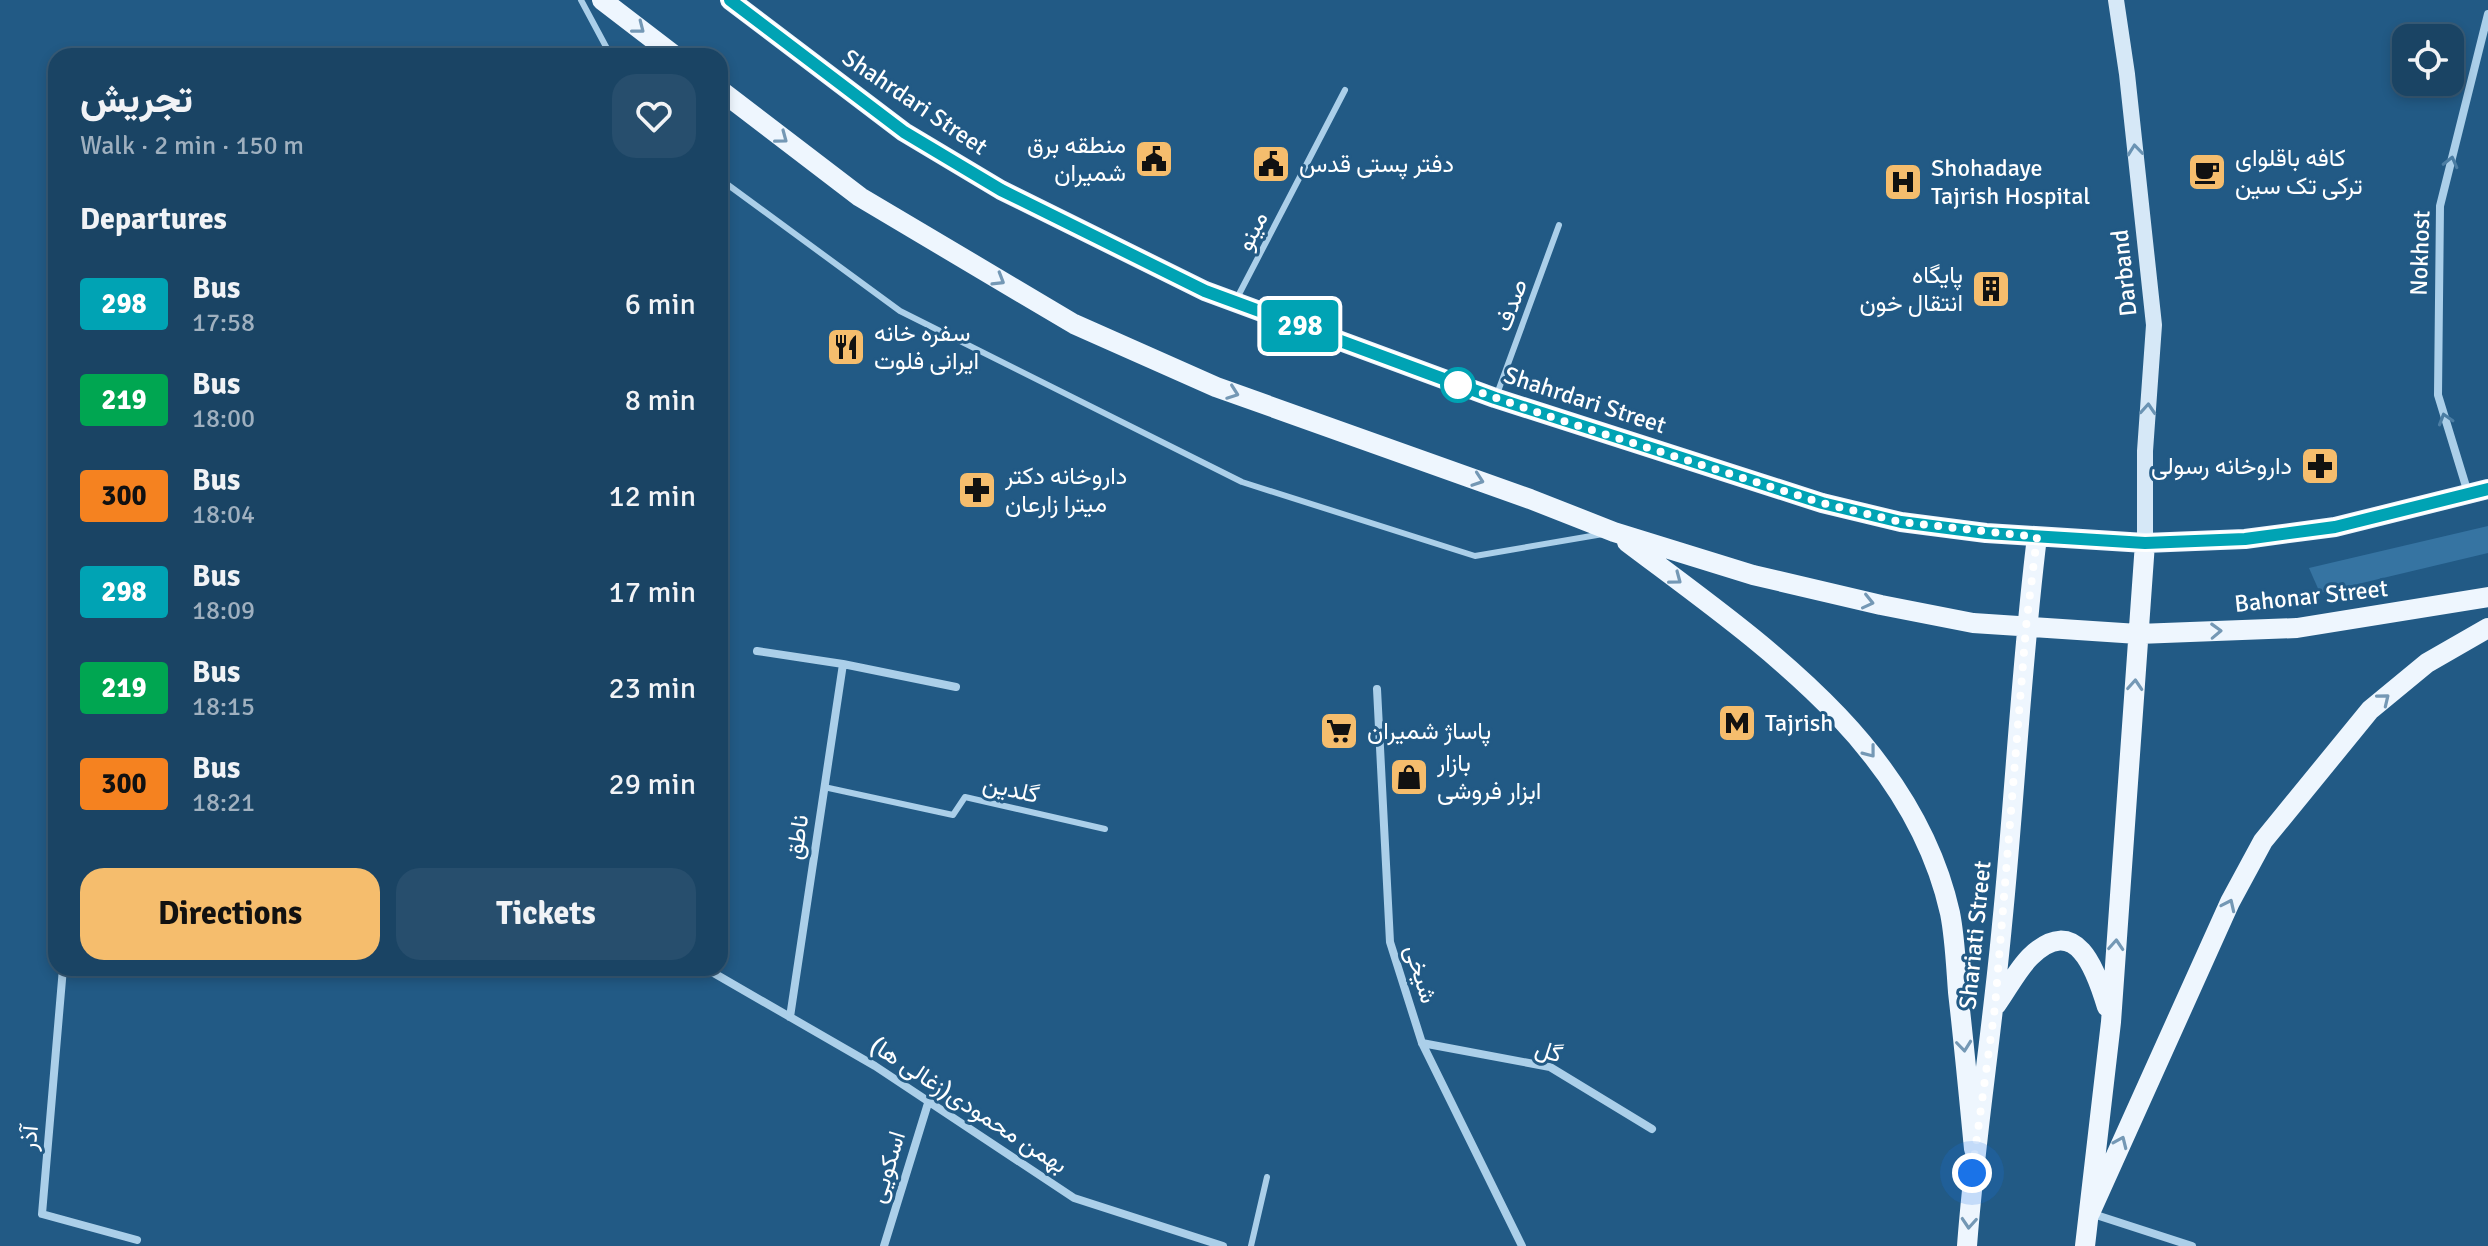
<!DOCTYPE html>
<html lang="en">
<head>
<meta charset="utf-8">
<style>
  body { margin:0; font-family:Signika,Vazirmatn,sans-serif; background:#274e6d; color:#f1f3f6; height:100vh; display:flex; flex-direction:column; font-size:30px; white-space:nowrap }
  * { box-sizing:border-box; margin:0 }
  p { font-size:26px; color:#9fb0bf }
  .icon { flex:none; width:44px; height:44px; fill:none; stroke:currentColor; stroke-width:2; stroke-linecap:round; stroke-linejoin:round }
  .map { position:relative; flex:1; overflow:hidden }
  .drawer { position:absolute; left:48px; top:48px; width:680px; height:928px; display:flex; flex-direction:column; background:#1a4464; border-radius:24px; box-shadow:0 4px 12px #0003,0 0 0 2px #385c78 }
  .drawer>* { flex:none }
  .badge { padding:0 16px; border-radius:6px; font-size:28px; line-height:52px }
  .buttons { position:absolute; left:2392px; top:24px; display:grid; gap:16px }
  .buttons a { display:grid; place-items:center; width:72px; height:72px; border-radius:16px; background:#1a4464; box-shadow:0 4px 12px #0003,0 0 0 2px #385c78; font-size:40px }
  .you { position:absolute; width:40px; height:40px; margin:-20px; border:6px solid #fff; border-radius:50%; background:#1a73e8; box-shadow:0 0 0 12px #1a73e833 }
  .map>.badge { position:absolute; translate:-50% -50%; box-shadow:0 0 0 4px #fff }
  h2 { padding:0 32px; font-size:30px; line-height:72px }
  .round { display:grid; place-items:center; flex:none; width:84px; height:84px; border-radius:24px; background:#274e6d }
  .overview { display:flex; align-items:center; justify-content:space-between; height:136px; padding:0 32px }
  h1 { font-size:38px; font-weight:800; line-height:60px }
  .button { display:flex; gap:16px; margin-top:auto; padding:16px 32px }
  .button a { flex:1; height:92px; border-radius:24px; background:#f5bd6d; color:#111; font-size:32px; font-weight:800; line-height:92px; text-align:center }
  .button a+a { background:#274e6d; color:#f1f3f6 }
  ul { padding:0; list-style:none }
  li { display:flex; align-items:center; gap:24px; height:96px; padding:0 32px }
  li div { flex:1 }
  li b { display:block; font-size:30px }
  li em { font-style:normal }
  li .badge { min-width:88px; font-weight:700; text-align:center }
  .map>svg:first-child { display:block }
  .green { fill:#3674a2 }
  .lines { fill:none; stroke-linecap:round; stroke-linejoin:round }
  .service { stroke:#abcfe9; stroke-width:6 }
  .minor { stroke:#abcfe9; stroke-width:8 }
  .secondary { stroke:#d6e8f7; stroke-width:16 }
  .primary { stroke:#eef6fe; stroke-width:20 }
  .oneway { stroke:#7498b5 }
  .oneway2 { stroke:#6a93b3 }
  .oneway3 { stroke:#4b7da3 }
  .line-casing { stroke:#fff; stroke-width:18 }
  .line { stroke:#00a3b4; stroke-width:12 }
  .walk { stroke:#fff; stroke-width:8; stroke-dasharray:0 14.4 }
  .stop-dot { fill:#fff; stroke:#00a3b4; stroke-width:4 }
  .labels { text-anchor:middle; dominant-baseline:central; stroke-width:6; stroke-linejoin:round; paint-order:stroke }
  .street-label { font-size:24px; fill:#fff; stroke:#225a85 }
  .poi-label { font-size:24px; fill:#fff; stroke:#225a85; text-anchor:start }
</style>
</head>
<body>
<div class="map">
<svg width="2488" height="1246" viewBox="0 0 2488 1246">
  <rect width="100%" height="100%" fill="#225a85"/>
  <path class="green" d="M 2488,526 L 2488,553 L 2320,593 L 2309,568 Z"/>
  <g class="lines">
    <path class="service" d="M 581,0 L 611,56
      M 720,179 L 900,311 L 1242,482 L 1475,556 L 1603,534
      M 1236,300 L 1345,90
      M 1497,394 L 1559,225
      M 824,787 L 953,815 L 965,797 L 1105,829
      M 1251,1246 L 1267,1177"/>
    <path class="minor" d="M 2468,493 L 2438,395 L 2440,206 L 2488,14
      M 757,651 L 843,664 L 956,687
      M 1377,689 L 1390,942 L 1422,1043 L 1522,1246
      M 63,968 L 42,1214 L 137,1240
      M 705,968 L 875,1066 L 1074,1198 L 1223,1246
      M 790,1017 L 843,664
      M 1422,1043 L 1550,1067 L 1652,1129
      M 2090,1213 L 2192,1246
      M 884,1246 L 929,1100"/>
    <path class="secondary" d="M 2116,0 L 2127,74 L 2154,325 L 2145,451 L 2145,543"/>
    <path class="primary" d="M 602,0 L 675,56
      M 730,0 L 904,132 L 1001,190 L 1205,291 L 1495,398 L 1822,503 L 1901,522 L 1986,533 L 2145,543 L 2245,539 L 2335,527 L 2488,489
      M 720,90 L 860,197 L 1074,324 L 1216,387 L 1530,499 L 1614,532 L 1753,575 L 1881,605 L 1973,623 L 2138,634 L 2297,628 L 2488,597
      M 1627,542 C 1758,641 1912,743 1950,913 C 1955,938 1956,966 1958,992 C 1964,1044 1969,1097 1974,1149
      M 1996,1005 C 2007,990 2017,970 2030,957 C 2076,912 2096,970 2107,1007
      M 2090,1213 L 2230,902 L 2263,841 L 2370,710 L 2427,663 L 2488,628
      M 1967,1246 C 1975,1139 1992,1033 2002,925 C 2015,796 2021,666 2037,537
      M 2085,1246 L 2111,1022 L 2145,543"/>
  </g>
  <defs><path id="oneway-chevron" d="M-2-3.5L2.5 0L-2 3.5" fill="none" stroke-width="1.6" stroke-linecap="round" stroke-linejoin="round" transform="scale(2)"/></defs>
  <g class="oneway">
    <use href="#oneway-chevron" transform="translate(639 28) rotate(38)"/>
    <use href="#oneway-chevron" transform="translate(782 138) rotate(37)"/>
    <use href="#oneway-chevron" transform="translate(999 280) rotate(31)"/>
    <use href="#oneway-chevron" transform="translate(1233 393) rotate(20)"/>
    <use href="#oneway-chevron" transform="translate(1478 480) rotate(19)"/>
    <use href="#oneway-chevron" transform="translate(1676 579) rotate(37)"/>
    <use href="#oneway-chevron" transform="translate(1868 602) rotate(13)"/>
    <use href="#oneway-chevron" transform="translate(2216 631) rotate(-2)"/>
    <use href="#oneway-chevron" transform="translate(2135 685) rotate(-86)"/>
    <use href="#oneway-chevron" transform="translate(2384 699) rotate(-39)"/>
    <use href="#oneway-chevron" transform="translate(1870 752) rotate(52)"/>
    <use href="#oneway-chevron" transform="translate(2229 905) rotate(-65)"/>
    <use href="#oneway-chevron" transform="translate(2116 945) rotate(-86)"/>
    <use href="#oneway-chevron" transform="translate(1964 1046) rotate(84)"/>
    <use href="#oneway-chevron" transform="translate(2121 1142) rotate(-66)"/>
    <use href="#oneway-chevron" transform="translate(1969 1223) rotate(94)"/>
  </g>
  <g class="oneway2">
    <use href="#oneway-chevron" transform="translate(2135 150) rotate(-96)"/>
    <use href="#oneway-chevron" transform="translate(2148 409) rotate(-86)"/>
  </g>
  <g class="oneway3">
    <use href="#oneway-chevron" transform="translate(2451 162) rotate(-76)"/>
    <use href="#oneway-chevron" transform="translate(2445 419) rotate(-107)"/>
  </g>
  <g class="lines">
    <defs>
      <path id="line" d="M 730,0 L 904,132 L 1001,190 L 1205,291 L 1495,398 L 1822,503 L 1901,522 L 1986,533 L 2145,543 L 2245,539 L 2335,527 L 2488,489"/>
    </defs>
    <use href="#line" class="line-casing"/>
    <use href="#line" class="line"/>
    <path class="walk" d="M 1458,385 L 1450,382 L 1557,419 L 1822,503 L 1901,522 L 2037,537 L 2026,627 L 1995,1007 L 1972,1173"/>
  </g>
  <defs>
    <symbol id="civic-square" viewBox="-11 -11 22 22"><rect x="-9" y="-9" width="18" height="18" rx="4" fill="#f5bd6d" stroke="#225a85"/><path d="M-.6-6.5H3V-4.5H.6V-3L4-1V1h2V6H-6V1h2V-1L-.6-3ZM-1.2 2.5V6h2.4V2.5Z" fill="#111"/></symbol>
    <symbol id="cafe-square" viewBox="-11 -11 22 22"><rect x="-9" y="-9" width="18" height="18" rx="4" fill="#f5bd6d" stroke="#225a85"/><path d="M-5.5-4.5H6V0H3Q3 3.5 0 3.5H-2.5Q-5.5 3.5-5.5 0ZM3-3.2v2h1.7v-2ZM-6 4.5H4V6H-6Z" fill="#111"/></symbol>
    <symbol id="hospital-square" viewBox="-11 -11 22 22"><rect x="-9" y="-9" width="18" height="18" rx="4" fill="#f5bd6d" stroke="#225a85"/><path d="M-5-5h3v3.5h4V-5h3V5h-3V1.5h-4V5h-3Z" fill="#111"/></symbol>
    <symbol id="building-square" viewBox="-11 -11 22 22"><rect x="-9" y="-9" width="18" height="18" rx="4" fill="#f5bd6d" stroke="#225a85"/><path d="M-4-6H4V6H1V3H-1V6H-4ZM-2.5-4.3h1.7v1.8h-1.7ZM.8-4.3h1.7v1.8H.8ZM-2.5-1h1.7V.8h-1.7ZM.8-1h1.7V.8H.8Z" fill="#111"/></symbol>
    <symbol id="restaurant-square" viewBox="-11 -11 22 22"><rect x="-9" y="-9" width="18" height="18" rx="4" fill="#f5bd6d" stroke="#225a85"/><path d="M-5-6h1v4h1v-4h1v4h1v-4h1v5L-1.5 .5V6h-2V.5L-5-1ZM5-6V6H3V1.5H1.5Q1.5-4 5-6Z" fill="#111"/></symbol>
    <symbol id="pharmacy-square" viewBox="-11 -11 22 22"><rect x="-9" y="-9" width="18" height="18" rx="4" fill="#f5bd6d" stroke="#225a85"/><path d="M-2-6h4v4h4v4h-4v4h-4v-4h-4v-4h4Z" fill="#111"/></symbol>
    <symbol id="metro-square" viewBox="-11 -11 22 22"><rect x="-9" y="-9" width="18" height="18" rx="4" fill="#f5bd6d" stroke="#225a85"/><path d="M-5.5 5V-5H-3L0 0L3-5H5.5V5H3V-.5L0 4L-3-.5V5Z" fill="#111"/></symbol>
    <symbol id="supermarket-square" viewBox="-11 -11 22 22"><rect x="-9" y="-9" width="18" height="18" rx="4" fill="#f5bd6d" stroke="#225a85"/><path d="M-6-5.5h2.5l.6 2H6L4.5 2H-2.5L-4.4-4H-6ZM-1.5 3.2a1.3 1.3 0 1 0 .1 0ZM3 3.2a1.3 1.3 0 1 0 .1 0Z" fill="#111"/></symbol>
    <symbol id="shop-square" viewBox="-11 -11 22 22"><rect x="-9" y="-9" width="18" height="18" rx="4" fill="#f5bd6d" stroke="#225a85"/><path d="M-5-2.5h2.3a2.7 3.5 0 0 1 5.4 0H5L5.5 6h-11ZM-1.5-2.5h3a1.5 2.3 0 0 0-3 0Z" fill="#111"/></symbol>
  </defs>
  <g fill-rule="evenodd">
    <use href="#civic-square" x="1132" y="137" width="44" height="44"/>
    <use href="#civic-square" x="1249" y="142" width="44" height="44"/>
    <use href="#cafe-square" x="2185" y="150" width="44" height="44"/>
    <use href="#hospital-square" x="1881" y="160" width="44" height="44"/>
    <use href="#building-square" x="1969" y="267" width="44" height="44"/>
    <use href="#restaurant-square" x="824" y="325" width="44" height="44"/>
    <use href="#pharmacy-square" x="2298" y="444" width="44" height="44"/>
    <use href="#pharmacy-square" x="955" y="468" width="44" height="44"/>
    <use href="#metro-square" x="1715" y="701" width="44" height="44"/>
    <use href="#supermarket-square" x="1317" y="709" width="44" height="44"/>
    <use href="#shop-square" x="1387" y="755" width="44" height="44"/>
  </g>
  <circle class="stop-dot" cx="1458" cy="385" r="16"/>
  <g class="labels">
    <g class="street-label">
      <text transform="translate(915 102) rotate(34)">Shahrdari Street</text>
      <text transform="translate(1252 231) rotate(-63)">مینو</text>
      <text transform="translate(2420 253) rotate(-88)">Nokhost</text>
      <text transform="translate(2124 273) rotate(-96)">Darband</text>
      <text transform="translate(1511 305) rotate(-70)">صدف</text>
      <text transform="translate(1585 400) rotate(18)">Shahrdari Street</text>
      <text transform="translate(2311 596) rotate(-6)">Bahonar Street</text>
      <text transform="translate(1011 789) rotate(13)">گلدین</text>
      <text transform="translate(797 837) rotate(-81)">ناطق</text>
      <text transform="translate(1975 935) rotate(-84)">Shariati Street</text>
      <text transform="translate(1421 974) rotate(73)">شیخی</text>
      <text transform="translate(1549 1051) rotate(18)">گل</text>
      <text transform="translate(969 1105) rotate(33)">بهمن محمودی(زغالی ها)</text>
      <text transform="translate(29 1138) rotate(-85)">آذر</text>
      <text transform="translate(887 1167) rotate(-73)">اسکویی</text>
    </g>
    <g class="poi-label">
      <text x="1126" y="145" text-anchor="end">منطقه برق<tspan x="1126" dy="28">شمیران</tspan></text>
      <text x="2235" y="158">کافه باقلوای<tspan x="2235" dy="28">ترکی تک سین</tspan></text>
      <text x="1299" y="164">دفتر پستی قدس</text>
      <text x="1931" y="168">Shohadaye<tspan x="1931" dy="28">Tajrish Hospital</tspan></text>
      <text x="1963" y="275" text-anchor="end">پایگاه<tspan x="1963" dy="28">انتقال خون</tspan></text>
      <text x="874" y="333">سفره خانه<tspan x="874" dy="28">ایرانی فلوت</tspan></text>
      <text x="2292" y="466" text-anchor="end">داروخانه رسولی</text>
      <text x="1005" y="476">داروخانه دکتر<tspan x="1005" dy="28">میترا زارعان</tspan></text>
      <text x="1765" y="723">Tajrish</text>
      <text x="1367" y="731">پاساژ شمیران</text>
      <text x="1437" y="763">بازار<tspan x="1437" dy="28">ابزار فروشی</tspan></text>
    </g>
  </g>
</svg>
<div class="buttons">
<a><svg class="icon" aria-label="locate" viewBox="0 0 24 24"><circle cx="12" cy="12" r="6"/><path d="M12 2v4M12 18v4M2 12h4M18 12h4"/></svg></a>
</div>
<div class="you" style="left:1972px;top:1173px"></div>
<b class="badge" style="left:1300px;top:326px;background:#00a3b4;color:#fff">298</b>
<section class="drawer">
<div class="overview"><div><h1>تجریش</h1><p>Walk · 2 min · 150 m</p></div><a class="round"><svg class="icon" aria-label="heart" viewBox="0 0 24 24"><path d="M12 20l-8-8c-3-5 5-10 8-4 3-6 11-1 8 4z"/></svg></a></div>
<h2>Departures</h2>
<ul>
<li><span class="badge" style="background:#00a3b4;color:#fff">298</span><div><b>Bus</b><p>17:58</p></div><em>6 min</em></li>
<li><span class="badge" style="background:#00a651;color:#fff">219</span><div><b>Bus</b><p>18:00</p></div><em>8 min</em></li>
<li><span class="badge" style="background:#f58220;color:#111">300</span><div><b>Bus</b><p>18:04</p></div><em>12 min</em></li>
<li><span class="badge" style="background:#00a3b4;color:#fff">298</span><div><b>Bus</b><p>18:09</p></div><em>17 min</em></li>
<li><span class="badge" style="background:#00a651;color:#fff">219</span><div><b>Bus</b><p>18:15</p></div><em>23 min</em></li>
<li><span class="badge" style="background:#f58220;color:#111">300</span><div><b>Bus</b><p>18:21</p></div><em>29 min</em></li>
</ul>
<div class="button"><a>Directions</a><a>Tickets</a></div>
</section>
</div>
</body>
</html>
